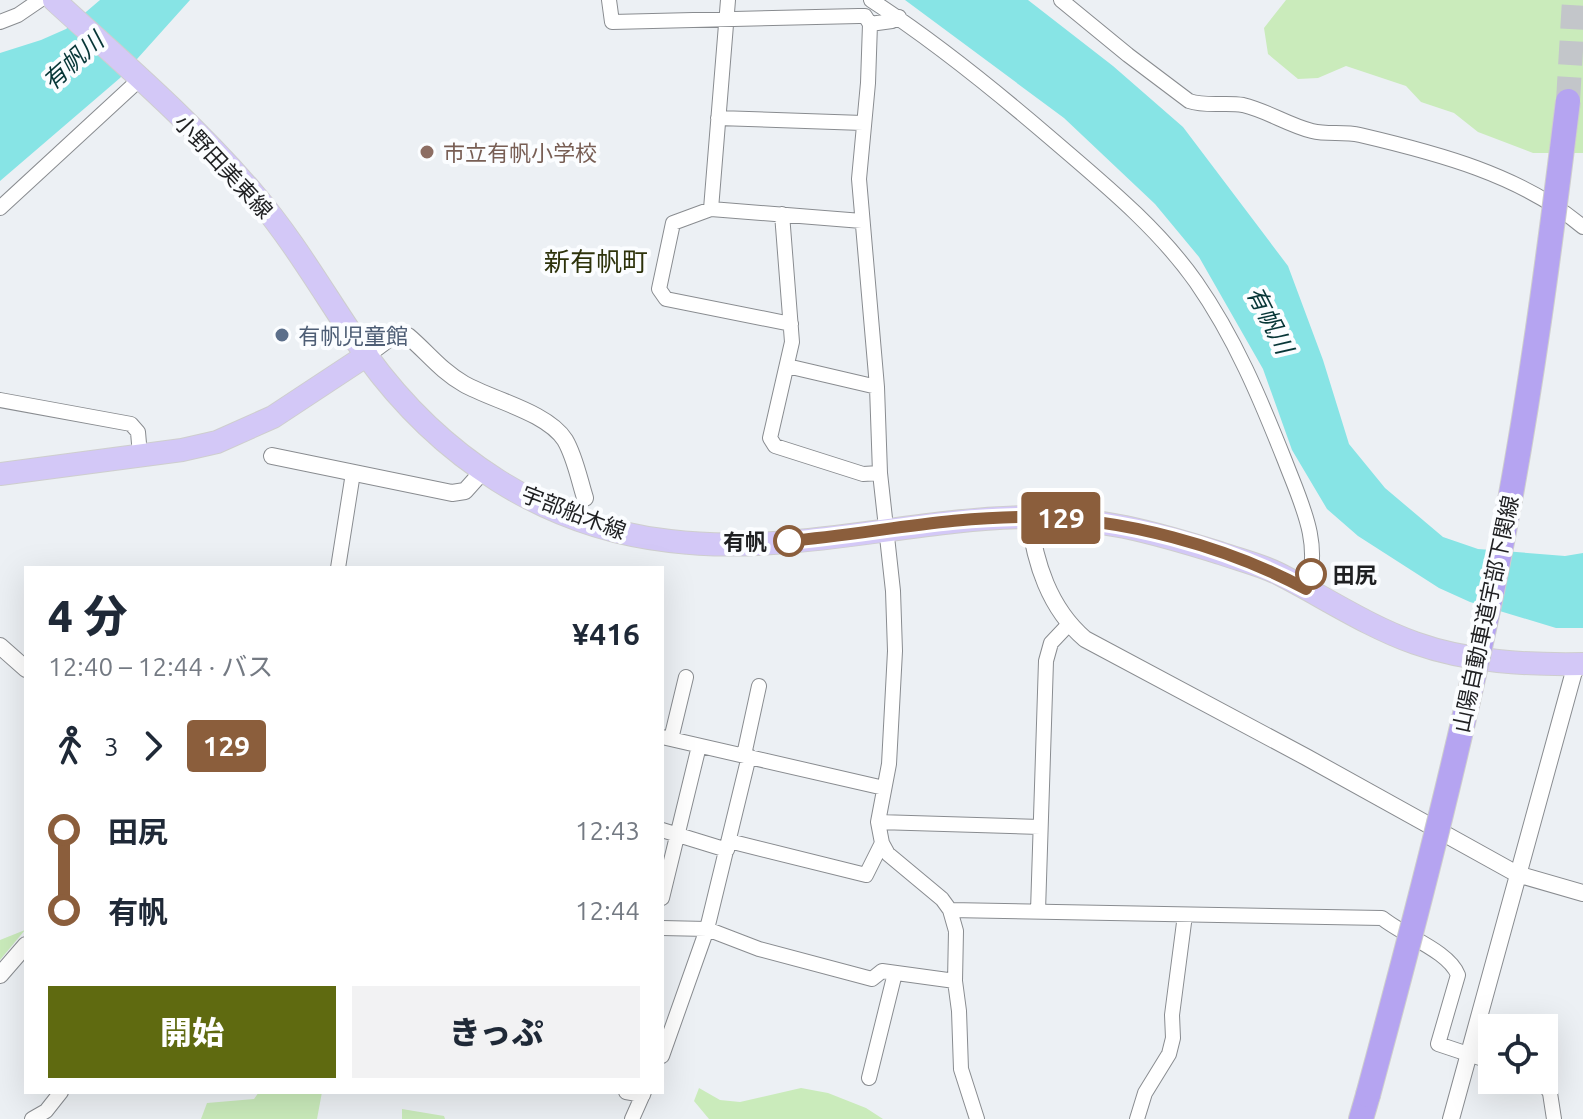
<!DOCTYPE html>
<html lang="ja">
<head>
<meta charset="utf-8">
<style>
  body { margin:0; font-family:Ubuntu,"Noto Sans JP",sans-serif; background:#f2f2f3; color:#1f2937; height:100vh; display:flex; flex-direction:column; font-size:30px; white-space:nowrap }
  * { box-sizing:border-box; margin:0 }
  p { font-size:26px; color:#747a83 }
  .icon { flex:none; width:44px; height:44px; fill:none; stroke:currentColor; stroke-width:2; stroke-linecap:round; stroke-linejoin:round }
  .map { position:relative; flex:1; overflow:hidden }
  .panel { position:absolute; left:24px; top:566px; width:640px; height:528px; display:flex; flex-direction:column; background:#fff; border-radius:0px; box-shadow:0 8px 32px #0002 }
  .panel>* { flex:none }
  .badge { padding:0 16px; border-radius:6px; font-size:28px; line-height:52px }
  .fabs { position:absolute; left:1478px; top:1014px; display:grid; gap:16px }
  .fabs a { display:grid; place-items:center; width:80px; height:80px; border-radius:0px; background:#fff; box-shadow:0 8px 32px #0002; font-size:40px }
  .map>.badge { position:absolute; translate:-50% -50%; box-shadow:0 0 0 4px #fff }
  .legs { display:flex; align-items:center; gap:12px; height:88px; padding:0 24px; font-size:26px }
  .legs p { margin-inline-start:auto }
  .overview { display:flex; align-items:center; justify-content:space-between; height:136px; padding:0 24px }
  h1 { font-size:44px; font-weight:800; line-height:60px }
  .primary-button { display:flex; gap:16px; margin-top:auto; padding:16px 24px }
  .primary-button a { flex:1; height:92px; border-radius:0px; background:#5f6a10; color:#fff; font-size:32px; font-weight:800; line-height:92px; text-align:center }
  .primary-button a+a { background:#f2f2f3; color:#1f2937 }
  ul { padding:0 24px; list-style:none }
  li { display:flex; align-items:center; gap:28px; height:80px; font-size:30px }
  li i { display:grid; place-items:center; width:12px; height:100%; margin:0 10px; background:currentColor }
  li i::after { content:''; width:20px; height:20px; margin:-10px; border:6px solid; border-radius:50%; background:#fff }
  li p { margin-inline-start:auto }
  li:first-child i { background:linear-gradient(#0000 50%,currentColor 0) }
  li:last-child i { background:linear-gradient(currentColor 50%,#0000 0) }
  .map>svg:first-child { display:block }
  .green { fill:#caebbb }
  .water { fill:#87e4e5 }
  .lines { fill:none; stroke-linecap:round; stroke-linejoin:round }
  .motorway-tunnel { stroke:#c3c6ca; stroke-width:24; stroke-dasharray:24 12; stroke-linecap:butt }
  .minor-casing { stroke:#898c90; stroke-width:16 }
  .tertiary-casing { stroke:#898c90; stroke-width:18 }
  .primary-casing { stroke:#cecece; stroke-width:24 }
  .motorway-casing { stroke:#cecece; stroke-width:26 }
  .minor { stroke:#fff; stroke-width:14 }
  .tertiary { stroke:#fff; stroke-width:16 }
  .primary { stroke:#d3c8f7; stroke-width:22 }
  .motorway { stroke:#b5a4f1; stroke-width:24 }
  .motorway-bridge-casing { stroke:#cecece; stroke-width:26; stroke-linecap:butt }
  .motorway-bridge { stroke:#b5a4f1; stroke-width:24 }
  .line-1-casing { stroke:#fff; stroke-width:18 }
  .line-1 { stroke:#8b5e3c; stroke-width:12 }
  .education-dot { fill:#8d6e63; stroke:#fbfdff; stroke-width:3 }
  .service-dot { fill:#5c6f8a; stroke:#fbfdff; stroke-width:3 }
  .stop-1-dot { fill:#fff; stroke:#8b5e3c; stroke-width:4 }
  .labels { text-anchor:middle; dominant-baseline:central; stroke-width:8; stroke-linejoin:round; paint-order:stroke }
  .education-label { font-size:22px; fill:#785e54; stroke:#fbfdff; text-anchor:start }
  .street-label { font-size:22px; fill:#1f2022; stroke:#fbfdff }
  .service-label { font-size:22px; fill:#4e5e75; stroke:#fbfdff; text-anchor:start }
  .stop-label { font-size:22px; font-weight:bold; fill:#1f2022; stroke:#fbfdff; text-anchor:end }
  .water-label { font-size:24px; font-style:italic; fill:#073637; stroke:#fbfdff }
  .quarter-label { font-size:26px; fill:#2d320a; stroke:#fbfdff }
</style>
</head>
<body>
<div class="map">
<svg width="1583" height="1119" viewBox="0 0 1583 1119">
  <rect width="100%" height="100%" fill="#ecf0f4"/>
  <path class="green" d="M 1286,0 L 1583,0 L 1583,153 L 1533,153 L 1478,132 L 1454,113 L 1421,102 L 1406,86 L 1346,66 L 1318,78 L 1298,79 L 1268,54 L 1264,28 Z
    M 25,930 L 0,960 L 0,940 Z
    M 699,1088 L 720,1100 L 740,1102 L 801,1088 L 828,1093 L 866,1108 L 883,1119 L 709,1119 L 694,1101 Z
    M 259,1092 L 322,1092 L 317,1119 L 201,1119 L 207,1103 L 254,1099 Z
    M 402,1109 L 444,1116 L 445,1119 L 402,1119 Z"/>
  <path class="water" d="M 100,0 L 190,0 L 120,78 L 0,181 L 0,53 L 41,40 L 66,29 Z
    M 905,0 L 1028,0 L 1113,66 L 1183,127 L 1288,266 L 1323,360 L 1349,444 L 1385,488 L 1443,537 L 1478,549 L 1565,556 L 1583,553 L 1583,628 L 1556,628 L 1470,602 L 1439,588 L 1358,536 L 1327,509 L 1292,450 L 1263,369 L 1199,257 L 1155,204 L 1064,118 Z"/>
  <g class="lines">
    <path class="motorway-tunnel" d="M 1568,101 L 1574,0"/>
    <defs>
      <path id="minor" d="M 609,0 L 612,22 L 859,16 L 865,16 L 870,24
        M 728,0 L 711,209 L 673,223 L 659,289 L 666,299 L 791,324
        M 871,0 C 936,42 996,91 1054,141 C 1104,184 1158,228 1196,282 C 1235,338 1260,398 1285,461 C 1301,503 1323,545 1306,589
        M 1061,0 L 1128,55 L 1189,101 C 1207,107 1225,102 1243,105 C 1268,111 1288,125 1312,131 C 1327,135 1344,131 1360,135 C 1437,153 1521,175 1583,227
        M 899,17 L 892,21 L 870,24 L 868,83 L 859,179 L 877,387 L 880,473 L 893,591 L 895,651 L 889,764 L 878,822 L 882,843 L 888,854 L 942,899 L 950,910 L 956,931 L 955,981 L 959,1011 L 961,1069 L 977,1119
        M 0,22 L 18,15 L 40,0
        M 718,118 L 863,123
        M 0,208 L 140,79
        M 711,209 L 862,221
        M 782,214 L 792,342 L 770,438 L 775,446 L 863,474 L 880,473
        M 787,366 L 877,387
        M 0,400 L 131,424 L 138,432 L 140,455
        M 338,568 L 353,473
        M 662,737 L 884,788
        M 671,739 L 686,677
        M 744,755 L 759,686
        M 878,822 L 1040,827
        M 662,830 L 727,850
        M 729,841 L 866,875 L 882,843
        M 662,898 L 699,746
        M 950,910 L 1382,918 C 1404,936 1449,951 1458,975 L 1438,1044 L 1492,1062
        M 1038,911 L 1046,661 L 1051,643 L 1068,625
        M 662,928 L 707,929 L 759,949 L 872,979 L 882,971 L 955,981
        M 662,1056 L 707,929 L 749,756
        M 869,1078 L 895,973
        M 1542,1080 L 1550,1093 L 1554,1119
        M 626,1092 L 643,1095
        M 32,1119 L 46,1111 L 61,1092
        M 632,1119 L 644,1092
        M 1137,1119 L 1145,1093 L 1169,1054 L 1173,1038 L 1172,1015 L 1185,915"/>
      <path id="tertiary" d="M 367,355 L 394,335 L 408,336 C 427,352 441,371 464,384 C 492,400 547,412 565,440 C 575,457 579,479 585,498
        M 272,456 L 452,493 L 465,491 L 482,472
        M 1029,517 C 1035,563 1049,608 1085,639 L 1306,757 L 1517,874 L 1583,893
        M 0,646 L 26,669
        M 0,975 L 26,945
        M 1451,1119 L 1576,664"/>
      <path id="primary" d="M 54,0 C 122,62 193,123 253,193 C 296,243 328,301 366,355 C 439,456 544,527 670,541 C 790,556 908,519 1027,517 C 1060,516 1093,521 1125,527 C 1158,534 1188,543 1220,553 C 1240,560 1261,565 1279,574 C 1324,597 1367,626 1415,643 C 1468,662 1527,665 1583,664
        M 0,474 L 182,450 L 217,442 L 273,417 L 367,355"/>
      <path id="motorway" d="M 1361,1119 L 1368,1095"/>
    </defs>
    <use href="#minor" class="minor-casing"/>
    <use href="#tertiary" class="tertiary-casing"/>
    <use href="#primary" class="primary-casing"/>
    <use href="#motorway" class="motorway-casing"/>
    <use href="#minor" class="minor"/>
    <use href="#tertiary" class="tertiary"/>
    <use href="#primary" class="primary"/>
    <use href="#motorway" class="motorway"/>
    <defs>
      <path id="motorway-bridge" d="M 1368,1095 C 1418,910 1466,725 1503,537 C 1531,392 1550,247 1568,101"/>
    </defs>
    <use href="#motorway-bridge" class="motorway-bridge-casing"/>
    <use href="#motorway-bridge" class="motorway-bridge"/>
  </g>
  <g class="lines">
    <defs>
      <path id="line-1" d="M 789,541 C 869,534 951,516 1031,517 C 1122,518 1226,546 1306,589 L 1311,574"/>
    </defs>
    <use href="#line-1" class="line-1-casing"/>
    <use href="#line-1" class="line-1"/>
  </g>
  <circle class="education-dot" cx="427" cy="152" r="8"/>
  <circle class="service-dot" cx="282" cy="335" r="8"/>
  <g class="stop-1-dot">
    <circle cx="789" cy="541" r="14"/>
    <circle cx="1311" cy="574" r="14"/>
  </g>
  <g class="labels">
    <g class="education-label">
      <text x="443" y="152">市立有帆小学校</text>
    </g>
    <g class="street-label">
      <text transform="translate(224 166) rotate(47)">小野田美東線</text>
      <text transform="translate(574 512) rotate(21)">宇部船木線</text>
      <text transform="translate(1485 614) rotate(-78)">山陽自動車道宇部下関線</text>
    </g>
    <g class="service-label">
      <text x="298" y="335">有帆児童館</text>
    </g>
    <g class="stop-label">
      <text x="767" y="541">有帆</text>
      <text x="1333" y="574" text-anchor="start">田尻</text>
    </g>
    <g class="water-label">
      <text transform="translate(73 61) rotate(-42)">有帆川</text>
      <text transform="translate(1270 320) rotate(63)">有帆川</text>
    </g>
    <g class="quarter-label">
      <text x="596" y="261">新有帆町</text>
    </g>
  </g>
</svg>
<div class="fabs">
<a><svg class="icon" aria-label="locate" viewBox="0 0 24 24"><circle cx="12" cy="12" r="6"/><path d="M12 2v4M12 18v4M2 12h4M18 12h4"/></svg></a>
</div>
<b class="badge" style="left:1061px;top:518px;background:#8b5e3c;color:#fff">129</b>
<section class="panel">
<div class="overview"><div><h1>4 分</h1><p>12:40 – 12:44 · バス</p></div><b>¥416</b></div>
<div class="legs"><svg class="icon" aria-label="walk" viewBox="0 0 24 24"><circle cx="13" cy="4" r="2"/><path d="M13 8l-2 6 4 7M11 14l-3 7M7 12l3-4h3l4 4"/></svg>3<svg class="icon" aria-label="forward" viewBox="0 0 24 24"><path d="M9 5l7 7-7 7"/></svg><b class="badge" style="background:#8b5e3c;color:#fff">129</b></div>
<ul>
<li><i style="color:#8b5e3c"></i><b>田尻</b><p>12:43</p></li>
<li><i style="color:#8b5e3c"></i><b>有帆</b><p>12:44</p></li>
</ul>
<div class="primary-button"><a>開始</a><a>きっぷ</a></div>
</section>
</div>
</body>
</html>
